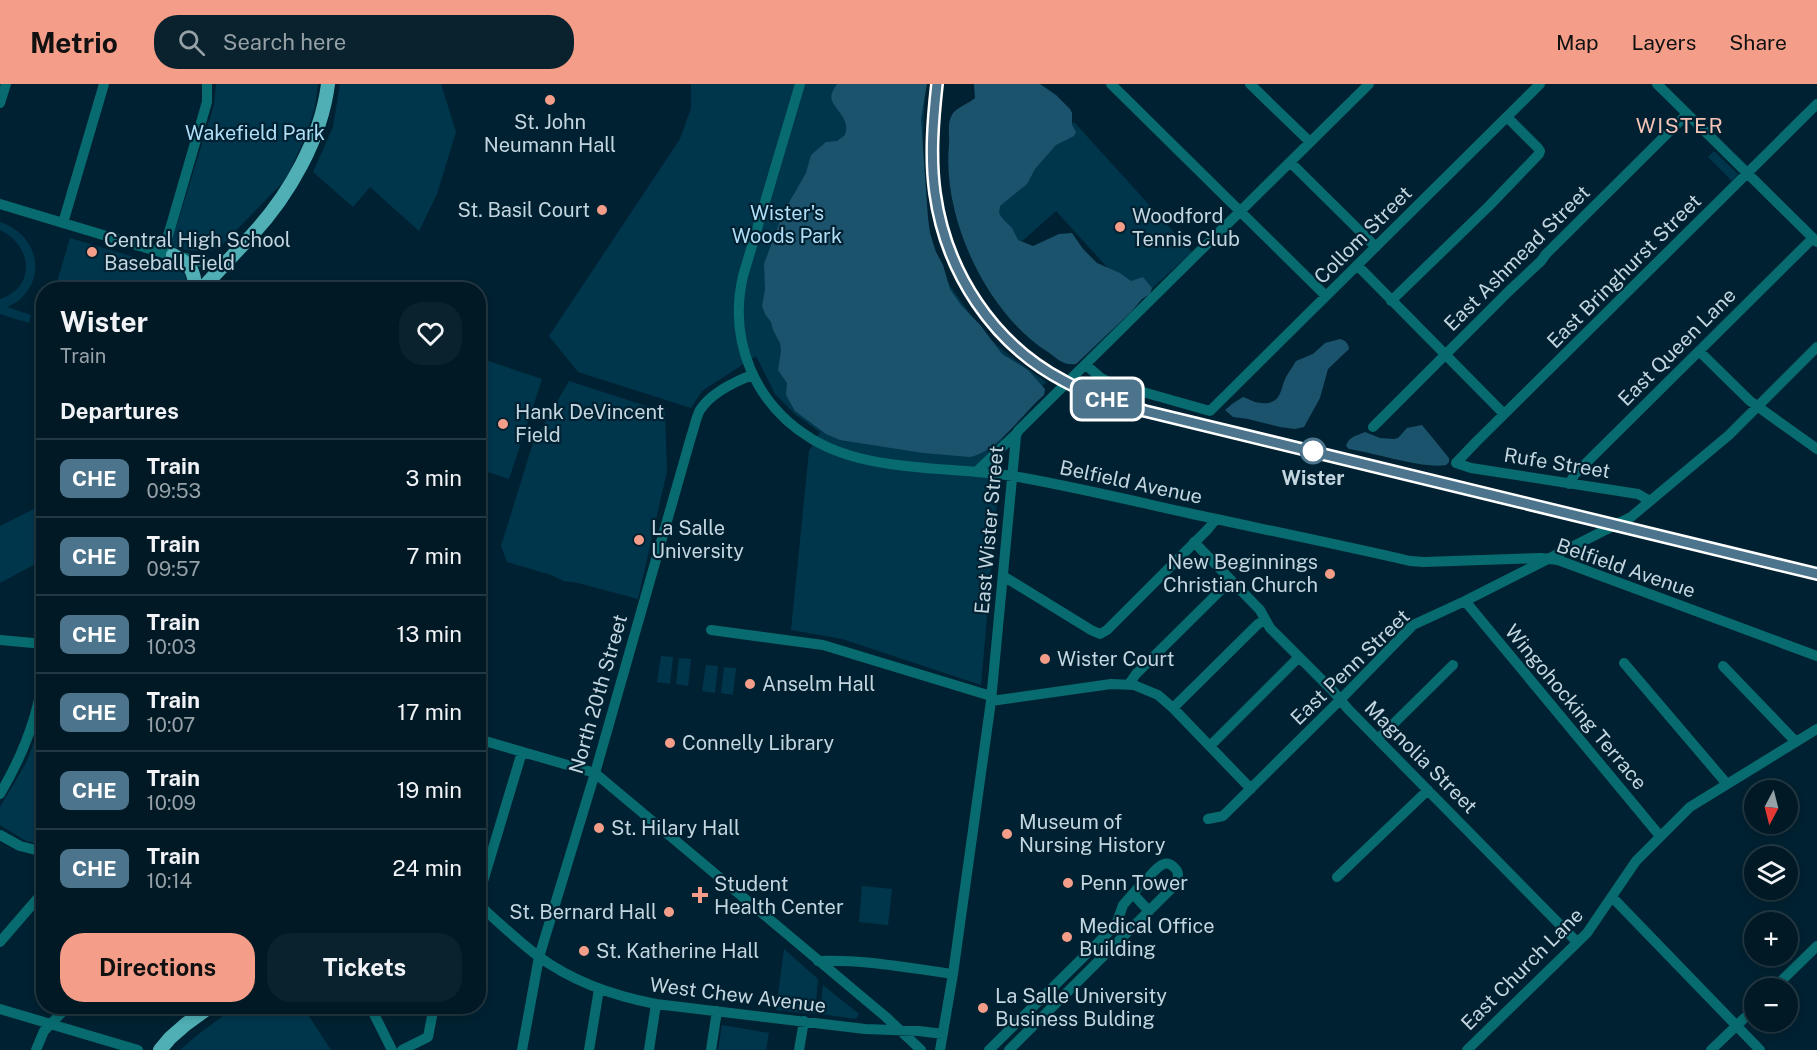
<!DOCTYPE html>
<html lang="en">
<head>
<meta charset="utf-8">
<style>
  body { margin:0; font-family:"Public Sans",sans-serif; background:#0a222d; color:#f1f3f6; height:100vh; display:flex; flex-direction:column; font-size:22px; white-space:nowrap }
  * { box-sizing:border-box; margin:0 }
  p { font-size:20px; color:#95a0a7 }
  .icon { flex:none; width:33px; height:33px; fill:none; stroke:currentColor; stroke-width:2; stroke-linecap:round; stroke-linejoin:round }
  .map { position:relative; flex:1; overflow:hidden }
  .panel { position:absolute; left:36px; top:198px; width:450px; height:732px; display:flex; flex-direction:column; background:#001925; border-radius:24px; box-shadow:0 3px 9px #0003,0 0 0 2px #223842 }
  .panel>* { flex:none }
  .badge { padding:0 12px; border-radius:9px; font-size:21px; line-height:39px }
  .needle { width:39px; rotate:187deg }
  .buttons { position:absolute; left:1744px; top:696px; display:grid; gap:12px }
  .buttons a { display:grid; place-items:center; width:54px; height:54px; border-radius:50%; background:#001925; box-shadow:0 3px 9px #0003,0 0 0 2px #223842; font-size:30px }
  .map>.badge { position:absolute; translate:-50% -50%; box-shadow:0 0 0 3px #fff }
  h2 { padding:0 24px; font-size:22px; line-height:54px }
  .round { display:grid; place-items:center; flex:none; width:63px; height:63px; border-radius:24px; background:#0a222d }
  .overview { display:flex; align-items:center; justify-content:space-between; height:102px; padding:0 24px }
  h1 { font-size:28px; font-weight:700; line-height:45px }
  .primary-button { display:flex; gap:12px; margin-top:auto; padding:12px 24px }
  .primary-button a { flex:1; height:69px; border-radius:24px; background:#f49e89; color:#111; font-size:24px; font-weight:700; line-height:69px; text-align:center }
  .primary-button a+a { background:#0a222d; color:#f1f3f6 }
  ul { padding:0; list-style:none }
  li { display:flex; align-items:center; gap:18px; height:78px; padding:0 24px; border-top:2px solid #223842 }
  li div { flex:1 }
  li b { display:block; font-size:22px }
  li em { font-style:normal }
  li .badge { min-width:66px; font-weight:700; text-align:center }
  header { display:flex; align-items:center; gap:36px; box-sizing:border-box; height:84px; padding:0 30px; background:#f49e89; color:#111 }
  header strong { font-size:28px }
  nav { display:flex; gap:33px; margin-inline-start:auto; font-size:21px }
  .search { width:420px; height:54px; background:#0a222d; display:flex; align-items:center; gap:15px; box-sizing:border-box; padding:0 21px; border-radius:24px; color:#95a0a7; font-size:22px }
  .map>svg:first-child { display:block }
  .green { fill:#00364c }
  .forest { fill:#1c536c }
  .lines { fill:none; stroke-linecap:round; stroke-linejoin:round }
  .minor { stroke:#086b6f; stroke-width:10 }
  .major { stroke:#4fafb4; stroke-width:14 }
  .rail { stroke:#aabfca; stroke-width:2; stroke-dasharray:8 8; stroke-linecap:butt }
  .line-casing { stroke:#fff; stroke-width:14 }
  .line { stroke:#4c748c; stroke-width:9 }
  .poi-dot { fill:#f49e89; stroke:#002131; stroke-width:2 }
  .stop-dot { fill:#fff; stroke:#4c748c; stroke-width:3 }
  .labels { text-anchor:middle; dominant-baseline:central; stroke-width:4.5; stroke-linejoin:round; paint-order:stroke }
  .poi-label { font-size:20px; fill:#c3d6e0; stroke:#002131; text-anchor:start }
  .park-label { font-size:20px; fill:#b0def7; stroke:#002131 }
  .street-label { font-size:20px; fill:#c3d6e0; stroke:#002131 }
  .stop-label { font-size:20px; font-weight:bold; fill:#c3d6e0; stroke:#002131 }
  .neighbourhood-label { font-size:21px; letter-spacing:1.5px; fill:#f6c4b7; stroke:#002131 }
</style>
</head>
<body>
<header>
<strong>Metrio</strong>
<div class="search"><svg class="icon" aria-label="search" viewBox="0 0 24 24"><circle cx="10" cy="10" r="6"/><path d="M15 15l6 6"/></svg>Search here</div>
<nav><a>Map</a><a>Layers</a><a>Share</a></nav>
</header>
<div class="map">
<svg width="1817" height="966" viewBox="0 0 1817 966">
  <rect width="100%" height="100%" fill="#002131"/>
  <path class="green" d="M 216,0 L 318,0 L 315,23 L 305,54 L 286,95 L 221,162 C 205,171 188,166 170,163 L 214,21 Z
    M 340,0 L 441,0 L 456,48 L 437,110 L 419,147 L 370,103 L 353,123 L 313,88 L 333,43 Z
    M 691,0 L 925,0 L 922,83 L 923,126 L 944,193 L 984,250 L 1010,272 L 1046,298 L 1003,348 L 981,601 L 842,555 L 791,546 L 809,367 L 820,348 L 796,331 L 775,310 L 756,272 L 702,307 L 691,324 L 578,288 L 549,252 L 680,55 L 691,24 Z
    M 1074,38 L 1192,168 L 1138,217 L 1056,127 L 1020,159 L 984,119 Z
    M 1714,67 L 1738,90 L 1732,97 L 1708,73 Z
    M 0,138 C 35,149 49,190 19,216 C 16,219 11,221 7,223 L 31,231 L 29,239 L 0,230 L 0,215 C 37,203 32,161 0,146 Z
    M 70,154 L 174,185 L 185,190 L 187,200 L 181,206 L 55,205 Z
    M 479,274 L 542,295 L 509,395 L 479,385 Z
    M 569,297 L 665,328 L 667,387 L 638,515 L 578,499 L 564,497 L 551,491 L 507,478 L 501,462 L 533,359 Z
    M 40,422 L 43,429 L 43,476 L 0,499 L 0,442 Z
    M 661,572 L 673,573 L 670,600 L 657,598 Z
    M 679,574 L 691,575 L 688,602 L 676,600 Z
    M 706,581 L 718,582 L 715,609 L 702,607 Z
    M 724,583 L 736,584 L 733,611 L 721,609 Z
    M 43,630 L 44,761 L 43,761 L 26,757 L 0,741 L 0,723 L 26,679 L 41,641 Z
    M 862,802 L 892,805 L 888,841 L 859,838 Z
    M 784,865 L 818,895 L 815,930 L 776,926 Z
    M 823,901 L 859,930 L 856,935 L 820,930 Z
    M 236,922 L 303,923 L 331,966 L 180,966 C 197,950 217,937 236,922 Z
    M 722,941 L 769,949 L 766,966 L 718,966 Z"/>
  <path class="forest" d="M 837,0 L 927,0 L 921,35 L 928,134 L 930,149 L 935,166 L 943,181 L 950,205 L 961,221 L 981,242 L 1002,270 L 1028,286 L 1045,305 L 1044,311 C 1023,329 997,368 970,373 L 923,369 L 840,356 L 826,350 L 795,327 L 786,311 L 787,299 L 778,286 L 781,267 L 780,259 L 773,246 L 771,238 L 765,230 L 762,222 L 765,205 L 764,180 L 783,129 L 806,89 L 811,71 L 826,58 L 837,57 L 845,51 C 852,31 827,23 832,9 C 833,6 835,3 837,0 Z
    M 974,0 L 1040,0 L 1056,11 L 1070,25 L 1072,29 L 1072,41 L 1076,48 L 1074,52 L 1056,61 L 1035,85 L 1027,100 L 1000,122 L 999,129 L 1002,134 L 1012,144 L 1018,156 L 1033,162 L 1059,150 L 1072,149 L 1083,165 L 1097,179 L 1120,189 L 1131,197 L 1143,193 L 1152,204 L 1150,210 L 1142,215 L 1131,228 L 1076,280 C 1063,282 1058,275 1048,268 C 986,229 942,133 949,61 C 950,52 947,41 951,33 C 955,23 967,21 975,14 Z
    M 1340,255 C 1345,256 1349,260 1349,265 L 1328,285 L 1320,314 L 1304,343 L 1295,345 L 1280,343 L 1248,335 L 1233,333 L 1225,326 L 1232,320 L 1243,313 C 1249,315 1255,319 1261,319 C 1282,321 1280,305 1286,293 C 1289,288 1293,282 1296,277 L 1313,270 L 1325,259 Z
    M 1422,341 L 1449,374 L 1449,378 L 1446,381 C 1423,385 1375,369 1349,365 L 1346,362 C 1349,352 1357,352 1365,348 L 1380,354 L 1394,355 L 1398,354 L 1407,344 Z"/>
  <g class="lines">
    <path class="minor" d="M 800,0 L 743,192 C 728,257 755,321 812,355 C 871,391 958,381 1024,394 C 1079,404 1134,417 1188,429 C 1262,445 1336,460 1410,477 L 1424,478 L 1541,474 L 1558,476 L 1817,572
      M 1111,0 L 1326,212
      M 1250,0 L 1310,58
      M 1657,0 L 1817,158
      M 0,19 L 6,0
      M 1290,78 L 1376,163
      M 0,120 L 163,169 L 207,179 L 219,185
      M 63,139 L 104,0
      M 163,169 L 207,18 L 207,0
      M 1357,181 L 1504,330
      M 1391,217 L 1488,123 L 1539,70 L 1540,67 L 1538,64 L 1507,33
      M 1699,267 L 1750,317 L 1817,365
      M 1086,281 L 1101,294 L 1111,299 L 1210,327 L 1540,0
      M 1373,343 L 1509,207 L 1541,177 L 1546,170 L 1687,30
      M 976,388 L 1018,348
      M 1569,400 L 1575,390 L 1813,154
      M 1650,417 L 1638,410 L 1471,384 L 1456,379 L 1476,358 L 1817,20
      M 1194,458 L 1260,526 L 1270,544 L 1333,607 L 1348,625 L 1577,858
      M 1003,492 L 1091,546 L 1100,550 L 1107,546 L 1208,445 L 1216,435
      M 1465,517 L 1660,752
      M 711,546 L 823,561 L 991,612
      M 0,556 L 44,560
      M 1624,579 L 1727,700
      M 1723,582 L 1796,658
      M 1129,600 L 1136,590 L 1231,496
      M 991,617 L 1111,600 L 1134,601 L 1158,611 L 1173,624 L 1251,705
      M 1173,624 L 1258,540 L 1265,536
      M 478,655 L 595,689 L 886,933 L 921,966
      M 1378,655 L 1453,581
      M 1210,662 L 1299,573
      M 0,710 C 23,671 40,629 44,584
      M 1208,735 L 1223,732 L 1340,616 L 1413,541 L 1465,517 L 1631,433 L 1729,351 L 1817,263
      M 0,751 L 20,762 L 44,768
      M 1337,793 L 1428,706
      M 1133,810 L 1149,827
      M 1612,813 L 1760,966
      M 478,814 L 522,668
      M 478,820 C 498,838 517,856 538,872 C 573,898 614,912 656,920 L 865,945 L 919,947 L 943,950
      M 0,858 L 44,807
      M 818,877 C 863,875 909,884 953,890
      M 1774,904 L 1817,862
      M 370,922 L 392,966
      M 0,925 L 138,966
      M 36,966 L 44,947 L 68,922
      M 402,966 L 428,953 L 434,922
      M 522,966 L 539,873 L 595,689 L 691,353 C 694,345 696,333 700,326 C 711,309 734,298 752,291
      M 589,966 L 599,905
      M 649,966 L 656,920
      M 711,966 L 717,927
      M 799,966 L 804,937
      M 940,966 L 953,890 L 991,617 L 1016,352 L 1018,347 L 1369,0
      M 989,966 L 1116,841 L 1123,821 L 1137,805
      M 1009,966 L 1175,801 C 1176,798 1178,795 1178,791 C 1178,785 1170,778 1164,780 C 1158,782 1153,788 1149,793
      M 1467,966 L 1587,849 L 1636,777 L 1690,723 L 1817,645
      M 1711,966 L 1755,924"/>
    <path class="major" d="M 173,171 C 190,180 195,186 195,206
      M 201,206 C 218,187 235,169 252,151 C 289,111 321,55 328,0
      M 160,966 L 170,954 L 186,940 L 211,922"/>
    <path class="rail" d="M 937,0 C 932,36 930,73 935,109 C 946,190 995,262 1068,299 C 1092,312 1119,319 1145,327 L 1817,490"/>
  </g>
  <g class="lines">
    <defs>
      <path id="line" d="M 937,0 C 933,36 930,73 935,109 C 946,188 993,260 1064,297 C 1089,311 1118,319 1145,327 L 1817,490"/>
    </defs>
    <use href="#line" class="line-casing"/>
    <use href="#line" class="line"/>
  </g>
  <g class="poi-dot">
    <circle cx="550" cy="16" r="6"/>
    <circle cx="602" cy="126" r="6"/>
    <circle cx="1120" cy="143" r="6"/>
    <circle cx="92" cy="168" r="6"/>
    <circle cx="503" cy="340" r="6"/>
    <circle cx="639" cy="456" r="6"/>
    <circle cx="1330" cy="490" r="6"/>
    <circle cx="1045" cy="575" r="6"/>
    <circle cx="750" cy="600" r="6"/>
    <circle cx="670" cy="659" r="6"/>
    <circle cx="599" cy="744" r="6"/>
    <circle cx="1007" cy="750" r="6"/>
    <circle cx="1068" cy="799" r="6"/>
    <path d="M697 802h6v6h6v6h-6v6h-6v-6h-6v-6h6z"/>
    <circle cx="669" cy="828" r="6"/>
    <circle cx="1067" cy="853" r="6"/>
    <circle cx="584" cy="867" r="6"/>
    <circle cx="983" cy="924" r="6"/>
  </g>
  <circle class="stop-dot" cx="1313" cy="367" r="12"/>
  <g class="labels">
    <g class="poi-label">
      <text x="550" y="38" text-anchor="middle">St. John<tspan x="550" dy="23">Neumann Hall</tspan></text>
      <text x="590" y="126" text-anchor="end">St. Basil Court</text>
      <text x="1132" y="132">Woodford<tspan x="1132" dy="23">Tennis Club</tspan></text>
      <text x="104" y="156">Central High School<tspan x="104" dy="23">Baseball Field</tspan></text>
      <text x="515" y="328">Hank DeVincent<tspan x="515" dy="23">Field</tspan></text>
      <text x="651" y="444">La Salle<tspan x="651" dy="23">University</tspan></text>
      <text x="1318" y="478" text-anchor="end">New Beginnings<tspan x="1318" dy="23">Christian Church</tspan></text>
      <text x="1057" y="575">Wister Court</text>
      <text x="762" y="600">Anselm Hall</text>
      <text x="682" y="659">Connelly Library</text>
      <text x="1019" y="738">Museum of<tspan x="1019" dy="23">Nursing History</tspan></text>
      <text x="611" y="744">St. Hilary Hall</text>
      <text x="1080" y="799">Penn Tower</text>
      <text x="714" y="800">Student<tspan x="714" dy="23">Health Center</tspan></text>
      <text x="657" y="828" text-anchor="end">St. Bernard Hall</text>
      <text x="1079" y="842">Medical Office<tspan x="1079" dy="23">Building</tspan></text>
      <text x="596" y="867">St. Katherine Hall</text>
      <text x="995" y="912">La Salle University<tspan x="995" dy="23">Business Bulding</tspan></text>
    </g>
    <g class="park-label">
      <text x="255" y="49">Wakefield Park</text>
      <text x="787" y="129">Wister's<tspan x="787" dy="23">Woods Park</tspan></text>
    </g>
    <g class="street-label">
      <text transform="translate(1363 151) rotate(-45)">Collom Street</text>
      <text transform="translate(1517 174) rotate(-45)">East Ashmead Street</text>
      <text transform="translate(1624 187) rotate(-45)">East Bringhurst Street</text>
      <text transform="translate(1677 263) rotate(-45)">East Queen Lane</text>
      <text transform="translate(1557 379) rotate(9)">Rufe Street</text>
      <text transform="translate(1131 398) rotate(12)">Belfield Avenue</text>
      <text transform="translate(989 446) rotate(-85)">East Wister Street</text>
      <text transform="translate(1626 484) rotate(19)">Belfield Avenue</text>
      <text transform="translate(1350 583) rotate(-44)">East Penn Street</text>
      <text transform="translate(598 610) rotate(-74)">North 20th Street</text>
      <text transform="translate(1576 623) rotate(50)">Wingohocking Terrace</text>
      <text transform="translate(1421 673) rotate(45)">Magnolia Street</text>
      <text transform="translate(1522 885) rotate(-45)">East Church Lane</text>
      <text transform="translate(738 911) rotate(7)">West Chew Avenue</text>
    </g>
    <g class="stop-label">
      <text x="1313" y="394">Wister</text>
    </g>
    <g class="neighbourhood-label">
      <text x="1680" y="41">WISTER</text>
    </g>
  </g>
</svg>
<div class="buttons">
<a><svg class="needle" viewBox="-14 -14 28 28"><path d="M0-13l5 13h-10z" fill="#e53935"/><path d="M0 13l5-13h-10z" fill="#95a0a7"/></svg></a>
<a><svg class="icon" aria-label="layers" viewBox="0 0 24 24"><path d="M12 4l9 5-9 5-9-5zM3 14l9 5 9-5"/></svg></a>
<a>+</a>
<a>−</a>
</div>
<b class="badge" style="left:1107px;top:315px;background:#4c748c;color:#fff">CHE</b>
<section class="panel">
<div class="overview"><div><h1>Wister</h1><p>Train</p></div><a class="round"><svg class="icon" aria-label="heart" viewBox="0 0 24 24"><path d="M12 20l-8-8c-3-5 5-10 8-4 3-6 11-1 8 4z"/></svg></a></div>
<h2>Departures</h2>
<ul>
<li><span class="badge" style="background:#4c748c;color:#fff">CHE</span><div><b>Train</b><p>09:53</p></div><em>3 min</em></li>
<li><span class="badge" style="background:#4c748c;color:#fff">CHE</span><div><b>Train</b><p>09:57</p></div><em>7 min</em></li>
<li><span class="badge" style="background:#4c748c;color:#fff">CHE</span><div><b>Train</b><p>10:03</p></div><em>13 min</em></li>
<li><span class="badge" style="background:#4c748c;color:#fff">CHE</span><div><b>Train</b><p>10:07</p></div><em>17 min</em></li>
<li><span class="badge" style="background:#4c748c;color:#fff">CHE</span><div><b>Train</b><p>10:09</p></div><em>19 min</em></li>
<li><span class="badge" style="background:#4c748c;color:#fff">CHE</span><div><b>Train</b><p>10:14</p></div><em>24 min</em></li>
</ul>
<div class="primary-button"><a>Directions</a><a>Tickets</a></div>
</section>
</div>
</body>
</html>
